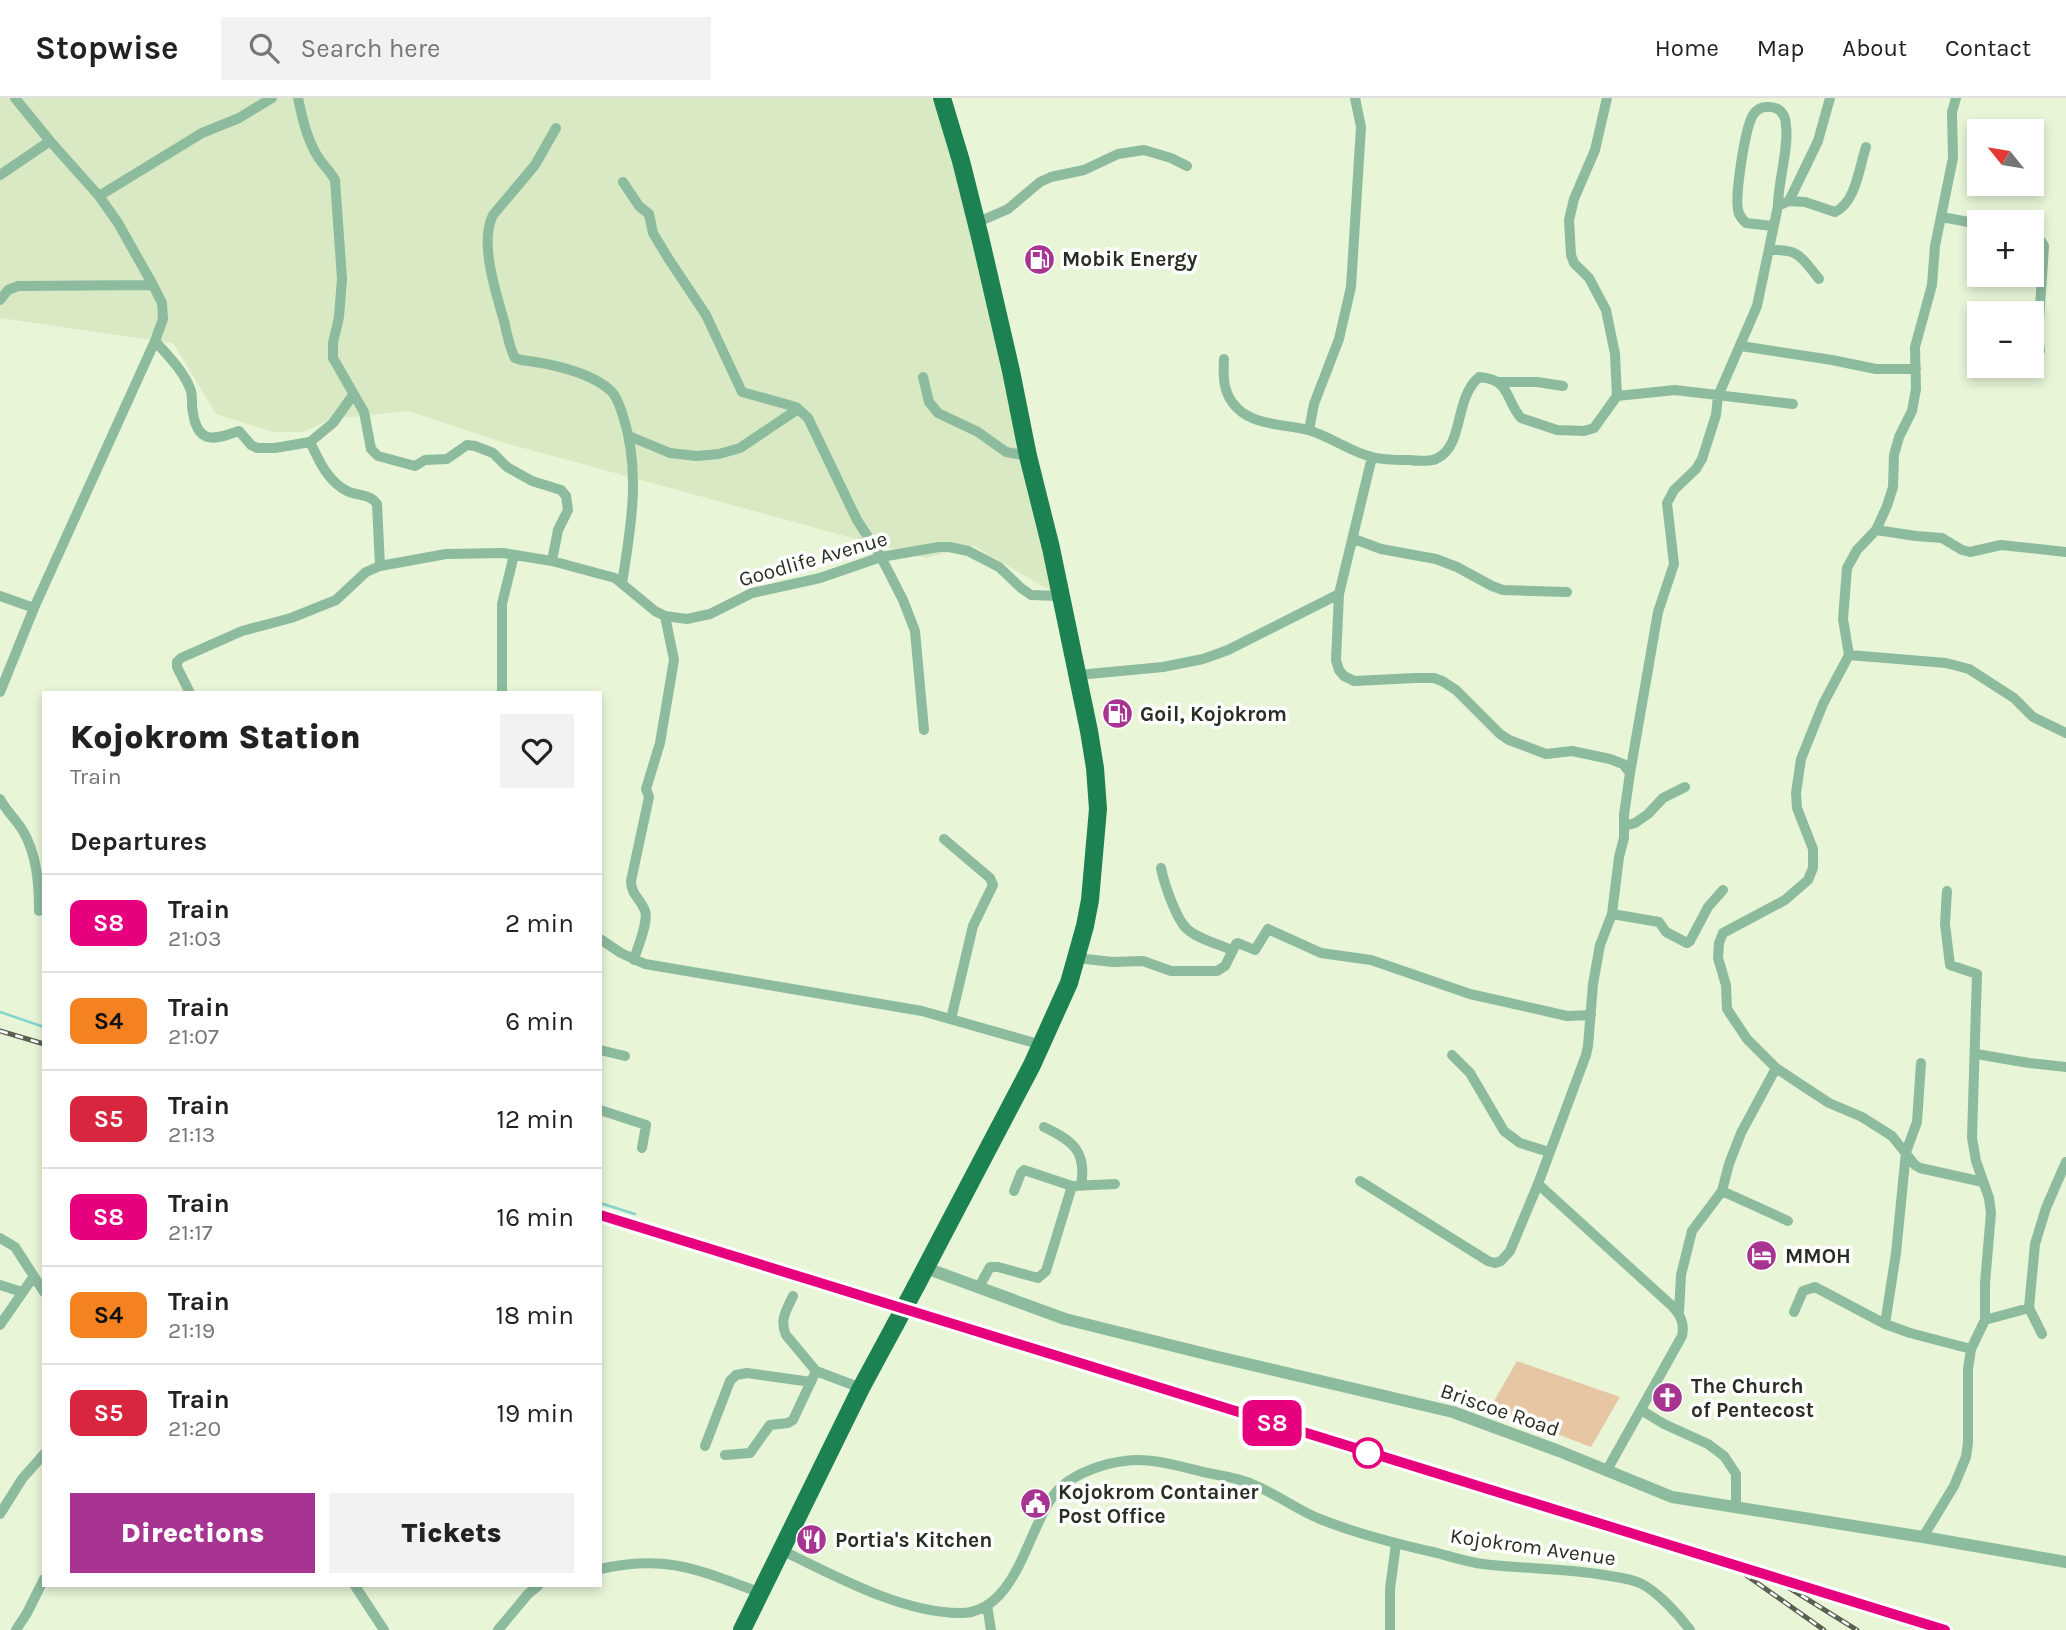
<!DOCTYPE html>
<html lang="en">
<head>
<meta charset="utf-8">
<style>
  body { margin:0; font-family:Karla,sans-serif; background:#f2f2f2; color:#222; height:100vh; display:flex; flex-direction:column; font-size:26px; white-space:nowrap }
  * { box-sizing:border-box; margin:0 }
  p { font-size:23px; color:#767676 }
  .icon { flex:none; width:38px; height:38px; fill:none; stroke:currentColor; stroke-width:2; stroke-linecap:round; stroke-linejoin:round }
  .map { position:relative; flex:1; overflow:hidden }
  .drawer { position:absolute; left:42px; top:593px; width:560px; height:896px; display:flex; flex-direction:column; background:#fff; border-radius:0px; box-shadow:0 4px 10px #0003 }
  .drawer>* { flex:none }
  .badge { padding:0 14px; border-radius:10px; font-size:24px; line-height:46px }
  .needle { width:46px; rotate:300deg }
  .fabs { position:absolute; left:1967px; top:21px; display:grid; gap:14px }
  .fabs a { display:grid; place-items:center; width:77px; height:77px; border-radius:0px; background:#fff; box-shadow:0 4px 10px #0003; font-size:35px }
  .map>.badge { position:absolute; translate:-50% -50%; box-shadow:0 0 0 4px #fff }
  h2 { padding:0 28px; font-size:26px; line-height:63px }
  .round { display:grid; place-items:center; flex:none; width:74px; height:74px; border-radius:0px; background:#f2f2f2 }
  .summary { display:flex; align-items:center; justify-content:space-between; height:119px; padding:0 28px }
  h1 { font-size:33px; font-weight:800; line-height:52px }
  .button { display:flex; gap:14px; margin-top:auto; padding:14px 28px }
  .button a { flex:1; height:80px; border-radius:0px; background:#a63490; color:#fff; font-size:28px; font-weight:800; line-height:80px; text-align:center }
  .button a+a { background:#f2f2f2; color:#222 }
  ul { padding:0; list-style:none }
  li { display:flex; align-items:center; gap:21px; height:98px; padding:0 28px; border-top:2px solid #e0e0e0 }
  li div { flex:1 }
  li b { display:block; font-size:26px }
  li em { font-style:normal }
  li .badge { min-width:77px; font-weight:700; text-align:center }
  header { display:flex; align-items:center; gap:42px; box-sizing:border-box; height:98px; padding:0 35px; background:#fff; border-bottom:2px solid #e0e0e0 }
  header strong { font-size:33px }
  nav { display:flex; gap:38px; margin-inline-start:auto; font-size:24px }
  .search { width:490px; height:63px; background:#f2f2f2; display:flex; align-items:center; gap:18px; box-sizing:border-box; padding:0 24px; border-radius:0px; color:#767676; font-size:26px }
  .map>svg:first-child { display:block }
  .built { fill:#d9e9c4 }
  .pitch { fill:#e7c6a4 }
  .lines { fill:none; stroke-linecap:round; stroke-linejoin:round }
  .stream { stroke:#82d5cc; stroke-width:2.5 }
  .minor { stroke:#8dbb9e; stroke-width:10 }
  .tertiary { stroke:#8dbb9e; stroke-width:12 }
  .trunk { stroke:#1d8252; stroke-width:18 }
  .rail-casing { stroke:#5a6151; stroke-width:5 }
  .rail { stroke:#fff; stroke-width:2.5; stroke-dasharray:8; stroke-linecap:butt }
  .trunk-bridge { stroke:#1d8252; stroke-width:18 }
  .line-casing { stroke:#fff; stroke-width:16 }
  .line { stroke:#e6007e; stroke-width:10 }
  .stop-dot { fill:#fff; stroke:#e6007e; stroke-width:3.5 }
  .labels { text-anchor:middle; dominant-baseline:central; stroke-width:7; stroke-linejoin:round; paint-order:stroke }
  .poi-label { font-size:21px; font-weight:bold; fill:#292e23; stroke:#fff; text-anchor:start }
  .street-label { font-size:21px; fill:#292e23; stroke:#fff }
</style>
</head>
<body>
<header>
<strong>Stopwise</strong>
<div class="search"><svg class="icon" aria-label="search" viewBox="0 0 24 24"><circle cx="10" cy="10" r="6"/><path d="M15 15l6 6"/></svg>Search here</div>
<nav><a>Home</a><a>Map</a><a>About</a><a>Contact</a></nav>
</header>
<div class="map">
<svg width="2066" height="1532" viewBox="0 0 2066 1532">
  <rect width="100%" height="100%" fill="#e8f5d7"/>
  <path class="built" d="M 0,0 L 932,0 L 969,115 L 1056,496 L 974,448 L 926,460 L 502,344 L 408,313 L 331,321 L 303,334 L 273,334 L 216,316 L 173,245 L 0,220 Z"/>
  <path class="pitch" d="M 1517,1263 L 1620,1299 L 1591,1349 L 1490,1310 Z"/>
  <g class="lines">
    <path class="stream" d="M 0,914 L 44,929
      M 600,1105 L 635,1116"/>
    <path class="minor" d="M 298,0 C 302,19 307,42 318,59 C 323,67 330,73 335,82 L 342,181 L 339,219 L 333,245 L 333,260 L 364,314 L 371,351 L 378,358 L 415,368 L 425,362 L 447,361 L 467,347 L 475,348 L 493,355 L 507,369 L 532,383 L 561,392 L 566,398 L 568,412 L 558,432 L 552,463
      M 1956,0 L 1952,14 L 1953,60 L 1935,148 L 1932,187 L 1915,249 L 1916,291 L 1912,313 L 1899,339 L 1894,357 L 1893,389 L 1887,408 L 1876,432 L 1857,452 L 1847,470 L 1843,521 L 1849,557 L 1823,606 L 1801,661 L 1796,695 L 1797,710 L 1813,751 L 1813,770 L 1808,782 L 1785,802 L 1723,835 L 1719,845 L 1718,860 L 1726,887 L 1727,911 L 1747,941 L 1776,970 L 1797,984 L 1829,1005 L 1862,1019 L 1892,1038 L 1915,1067 L 1920,1070 L 1983,1084
      M 556,30 L 535,67 L 493,117 C 479,145 496,194 504,223 C 507,235 509,249 515,260 L 521,262 C 548,265 592,274 612,294 C 618,301 620,309 623,318 C 641,372 631,430 622,485
      M 0,77 L 50,43
      M 623,84 L 639,108 L 649,116 L 653,135 L 668,160 L 706,217 L 742,294 L 796,309 L 808,320 L 857,422 L 881,459 L 903,502 L 915,533 L 924,632
      M 99,98 L 202,35 L 239,20 L 272,0
      M 1789,103 L 1805,104 L 1835,114 C 1856,104 1859,70 1866,49
      M 1778,108 L 1789,103 L 1818,43 L 1830,0
      M 1942,119 L 1979,126
      M 976,125 L 1008,111 L 1040,84 L 1051,79 L 1084,72 L 1118,56 L 1144,52 L 1171,60 L 1187,68
      M 2032,138 L 2041,143 L 2044,148 L 2038,239 L 2040,253
      M 1770,152 C 1800,151 1801,159 1819,181
      M 0,202 L 8,192 L 18,188 L 153,187
      M 155,243 C 169,259 184,273 191,293 C 193,300 191,308 193,315 C 198,348 217,341 239,333 L 251,347 L 257,350 L 275,350 L 310,344 L 333,325 L 353,297
      M 1741,248 L 1832,262 L 1876,271 L 1916,271
      M 1224,261 C 1223,280 1223,296 1237,310 C 1255,328 1285,326 1308,332 C 1330,338 1350,354 1372,359 C 1383,362 1397,362 1409,362 C 1418,363 1428,364 1436,361 C 1465,348 1453,302 1479,279 C 1511,281 1505,302 1521,320 L 1557,332 L 1584,333 L 1594,330 L 1617,298 L 1615,256 L 1606,212 L 1589,180 L 1574,165 L 1571,157 L 1569,122 L 1574,101 L 1595,52 L 1607,0
      M 923,279 L 929,304 L 938,315 L 978,334 L 1006,354 L 1028,358
      M 1499,284 L 1537,284 L 1563,288
      M 1617,298 L 1675,292 L 1793,306
      M 1309,332 L 1314,306 L 1339,241 L 1351,189 L 1361,29 L 1355,0
      M 629,338 L 670,355 L 697,358 L 719,356 L 740,350 L 798,311
      M 310,344 C 319,362 327,383 347,393 C 357,398 369,395 377,406 L 380,468
      M 1372,359 L 1339,496 L 1336,562 L 1339,572 L 1344,578 L 1354,583 L 1415,580 L 1434,580 L 1442,583 L 1456,592 L 1500,636 L 1509,642 L 1546,656 L 1572,653 L 1610,661 L 1623,666 L 1630,675
      M 1876,432 L 1916,438 L 1942,440 L 1962,452 L 1970,454 L 2001,447 L 2066,454
      M 1354,441 L 1381,451 L 1436,461 L 1457,469 L 1492,488 L 1503,492 L 1567,494
      M 0,498 L 34,510 L 155,243 L 163,221 L 162,205 L 153,187 L 118,125 L 99,98 L 50,43 L 15,0
      M 1849,557 L 1946,565 L 1969,571 L 2014,600 L 2033,619 L 2066,635
      M 1078,577 L 1163,569 L 1203,561 L 1228,552 L 1339,496
      M 0,594 L 34,510
      M 190,595 L 177,569 L 177,564 L 181,560 L 242,533 L 291,520 L 336,502 L 366,474 L 380,468 L 446,456 L 503,455 L 552,463 L 615,480 L 655,513 L 665,518 L 687,521 L 710,516 L 752,495 L 820,480 L 881,459 L 939,449 L 949,449 L 968,453 L 999,469 L 1021,490 L 1031,497 L 1061,498
      M 502,595 L 502,506 L 514,457
      M 0,701 C 6,713 16,721 23,733 C 37,757 39,786 39,813
      M 1625,728 L 1635,725 L 1648,716 L 1663,700 L 1685,689
      M 944,741 L 990,780 L 993,787 L 973,828 L 951,921
      M 1161,770 C 1164,785 1176,821 1187,831 C 1198,841 1218,846 1232,852
      M 1612,816 L 1659,824 L 1666,834 L 1687,845 L 1690,843 L 1708,809 L 1723,792
      M 600,841 L 621,855 L 645,866 L 922,913 L 1042,947
      M 1077,860 L 1113,864 L 1143,863 L 1171,873 L 1217,873 L 1225,868 L 1236,846 L 1238,845 L 1255,852 L 1268,831 L 1321,855 L 1371,862 L 1470,896 L 1567,918 L 1591,917
      M 634,862 C 637,850 649,824 645,813 C 641,801 631,797 631,783 L 649,699 L 646,691 L 660,645 L 674,562 L 665,518
      M 600,952 L 625,958
      M 1976,956 L 2029,965 L 2066,969
      M 1452,957 L 1470,975 L 1504,1033 L 1520,1045 L 1549,1054
      M 600,1012 L 646,1027 L 642,1050
      M 1044,1029 C 1073,1043 1087,1053 1081,1088
      M 1360,1083 L 1488,1163 L 1495,1165 L 1501,1163 L 1510,1153 L 1538,1086 L 1586,957 L 1588,948 L 1593,886 L 1600,847 L 1612,816 L 1619,759 L 1624,740 L 1624,717 L 1630,675 L 1658,514 L 1674,466 L 1667,405 L 1674,392 L 1696,371 L 1702,361 L 1716,317 L 1718,298 L 1757,208 L 1778,108 C 1778,84 1789,50 1786,28 C 1786,26 1785,20 1784,18 C 1778,6 1760,6 1753,17 C 1745,30 1735,96 1738,112 C 1739,118 1742,121 1746,125 L 1773,128
      M 1538,1086 L 1671,1207 C 1680,1216 1685,1225 1682,1238 L 1607,1372
      M 1014,1093 L 1021,1075 L 1024,1072 L 1072,1088 L 1115,1086
      M 1722,1093 L 1788,1123
      M 0,1140 L 15,1149 L 44,1194
      M 0,1187 L 22,1194
      M 979,1189 L 990,1169 L 998,1169 L 1038,1180 L 1046,1173 L 1072,1088
      M 793,1198 C 787,1211 779,1222 786,1237 L 816,1273 L 861,1290
      M 1794,1214 L 1803,1193 L 1815,1189 L 1885,1226 L 1910,1235 L 1971,1251
      M 1679,1215 L 1681,1177 L 1692,1133 L 1722,1093 L 1729,1066 L 1741,1035 L 1776,970
      M 1985,1222 L 2029,1210
      M 1885,1226 L 1896,1155 L 1906,1054 L 1917,1024 L 1921,965
      M 0,1227 L 34,1178
      M 2042,1236 L 2029,1210 L 2035,1146 L 2046,1110 L 2066,1064
      M 1641,1312 L 1664,1326 L 1708,1346 L 1724,1358 L 1736,1376 L 1736,1408
      M 705,1348 L 730,1283 L 736,1277 L 747,1275 L 811,1284
      M 725,1357 L 750,1355 L 770,1327 L 788,1325 L 793,1322 L 816,1273
      M 0,1416 L 22,1381 L 44,1356
      M 1923,1439 L 1954,1388 L 1966,1359 L 1968,1345 L 1968,1271 L 1971,1251 L 1985,1222 L 1985,1185 L 1991,1115 L 1989,1100 L 1976,1063 L 1972,1040 L 1977,876 L 1950,867 L 1945,826 L 1947,793
      M 781,1452 C 834,1477 901,1515 960,1515 C 1021,1515 1028,1419 1061,1389 C 1076,1375 1105,1365 1125,1363 C 1153,1359 1181,1369 1208,1375 C 1223,1378 1240,1380 1254,1387 C 1277,1396 1297,1412 1320,1421 C 1357,1436 1397,1446 1437,1455 C 1452,1459 1467,1464 1483,1466 C 1523,1471 1564,1470 1604,1477 C 1616,1479 1629,1480 1640,1485 C 1657,1493 1679,1517 1690,1532
      M 600,1471 C 667,1456 699,1472 761,1495
      M 355,1488 L 384,1532
      M 987,1507 L 991,1532
      M 16,1532 L 27,1515 L 44,1481
      M 498,1532 L 528,1496 L 538,1488
      M 1390,1532 L 1390,1491 L 1396,1446"/>
    <path class="tertiary" d="M 926,1170 L 1065,1221 L 1214,1258 L 1453,1314 L 1559,1353 L 1672,1399 L 1923,1439 L 2066,1464"/>
    <path class="trunk" d="M 916,1188 L 1032,967 L 1069,885 L 1085,828 L 1090,802 L 1098,711 L 1095,670 L 1089,633 L 1051,450 L 1028,358 L 1011,273 L 980,139 L 961,63 L 942,0
      M 742,1532 L 861,1290 L 895,1227"/>
    <defs>
      <path id="rail" d="M 0,933 L 44,946
        M 600,1117 L 1360,1353 L 1729,1465 L 1824,1532
        M 1744,1470 L 1770,1478 L 1857,1532
        M 1793,1485 L 1945,1532"/>
    </defs>
    <use href="#rail" class="rail-casing"/>
    <use href="#rail" class="rail"/>
    <path class="trunk-bridge" d="M 895,1227 L 916,1188"/>
  </g>
  <g class="lines">
    <defs>
      <path id="line" d="M 600,1117 L 1945,1532"/>
    </defs>
    <use href="#line" class="line-casing"/>
    <use href="#line" class="line"/>
  </g>
  <defs>
    <symbol id="fuel-disc" viewBox="-11 -11 22 22"><circle r="9.5" fill="#a63490" stroke="#fff"/><path d="M-5.5-6h7V0h2V4h1.3V-2.5L3-4.5l.8-.8L6-3V5H2.5V1h-1V6h-7ZM-4.2-4.7v3.2H.2V-4.7Z" fill="#fff"/></symbol>
    <symbol id="hotel-disc" viewBox="-11 -11 22 22"><circle r="9.5" fill="#a63490" stroke="#fff"/><path d="M-6-4.5h1.5V1H6V5H4.5V3h-9V5H-6ZM-4 0a1.8 1.8 0 1 1 3.6 0ZM.5 0V-2.5h3Q6-2.5 6 0Z" fill="#fff"/></symbol>
    <symbol id="church-disc" viewBox="-11 -11 22 22"><circle r="9.5" fill="#a63490" stroke="#fff"/><path d="M-1.2-6h2.4v3.5h3.3v2.4h-3.3V6h-2.4V-.1h-3.3v-2.4h3.3Z" fill="#fff"/></symbol>
    <symbol id="civic-disc" viewBox="-11 -11 22 22"><circle r="9.5" fill="#a63490" stroke="#fff"/><path d="M-.6-6.5H3V-4.5H.6V-3L4-1V1h2V6H-6V1h2V-1L-.6-3ZM-1.2 2.5V6h2.4V2.5Z" fill="#fff"/></symbol>
    <symbol id="restaurant-disc" viewBox="-11 -11 22 22"><circle r="9.5" fill="#a63490" stroke="#fff"/><path d="M-5-6h1v4h1v-4h1v4h1v-4h1v5L-1.5 .5V6h-2V.5L-5-1ZM5-6V6H3V1.5H1.5Q1.5-4 5-6Z" fill="#fff"/></symbol>
  </defs>
  <g fill-rule="evenodd">
    <use href="#fuel-disc" x="1022" y="144" width="35" height="35"/>
    <use href="#fuel-disc" x="1100" y="598" width="35" height="35"/>
    <use href="#hotel-disc" x="1744" y="1140" width="35" height="35"/>
    <use href="#church-disc" x="1650" y="1282" width="35" height="35"/>
    <use href="#civic-disc" x="1018" y="1388" width="35" height="35"/>
    <use href="#restaurant-disc" x="794" y="1424" width="35" height="35"/>
  </g>
  <circle class="stop-dot" cx="1368" cy="1355" r="14"/>
  <g class="labels">
    <g class="poi-label">
      <text x="1062" y="161">Mobik Energy</text>
      <text x="1140" y="616">Goil, Kojokrom</text>
      <text x="1785" y="1158">MMOH</text>
      <text x="1691" y="1288">The Church<tspan x="1691" dy="24">of Pentecost</tspan></text>
      <text x="1058" y="1394">Kojokrom Container<tspan x="1058" dy="24">Post Office</tspan></text>
      <text x="835" y="1442">Portia's Kitchen</text>
    </g>
    <g class="street-label">
      <text transform="translate(813 461) rotate(-16)">Goodlife Avenue</text>
      <text transform="translate(1500 1312) rotate(19)">Briscoe Road</text>
      <text transform="translate(1533 1449) rotate(8)">Kojokrom Avenue</text>
    </g>
  </g>
</svg>
<div class="fabs">
<a><svg class="needle" viewBox="-14 -14 28 28"><path d="M0-13l5 13h-10z" fill="#e53935"/><path d="M0 13l5-13h-10z" fill="#767676"/></svg></a>
<a>+</a>
<a>−</a>
</div>
<b class="badge" style="left:1272px;top:1325px;background:#e6007e;color:#fff">S8</b>
<section class="drawer">
<div class="summary"><div><h1>Kojokrom Station</h1><p>Train</p></div><a class="round"><svg class="icon" aria-label="heart" viewBox="0 0 24 24"><path d="M12 20l-8-8c-3-5 5-10 8-4 3-6 11-1 8 4z"/></svg></a></div>
<h2>Departures</h2>
<ul>
<li><span class="badge" style="background:#e6007e;color:#fff">S8</span><div><b>Train</b><p>21:03</p></div><em>2 min</em></li>
<li><span class="badge" style="background:#f58220;color:#111">S4</span><div><b>Train</b><p>21:07</p></div><em>6 min</em></li>
<li><span class="badge" style="background:#d7263d;color:#fff">S5</span><div><b>Train</b><p>21:13</p></div><em>12 min</em></li>
<li><span class="badge" style="background:#e6007e;color:#fff">S8</span><div><b>Train</b><p>21:17</p></div><em>16 min</em></li>
<li><span class="badge" style="background:#f58220;color:#111">S4</span><div><b>Train</b><p>21:19</p></div><em>18 min</em></li>
<li><span class="badge" style="background:#d7263d;color:#fff">S5</span><div><b>Train</b><p>21:20</p></div><em>19 min</em></li>
</ul>
<div class="button"><a>Directions</a><a>Tickets</a></div>
</section>
</div>
</body>
</html>
